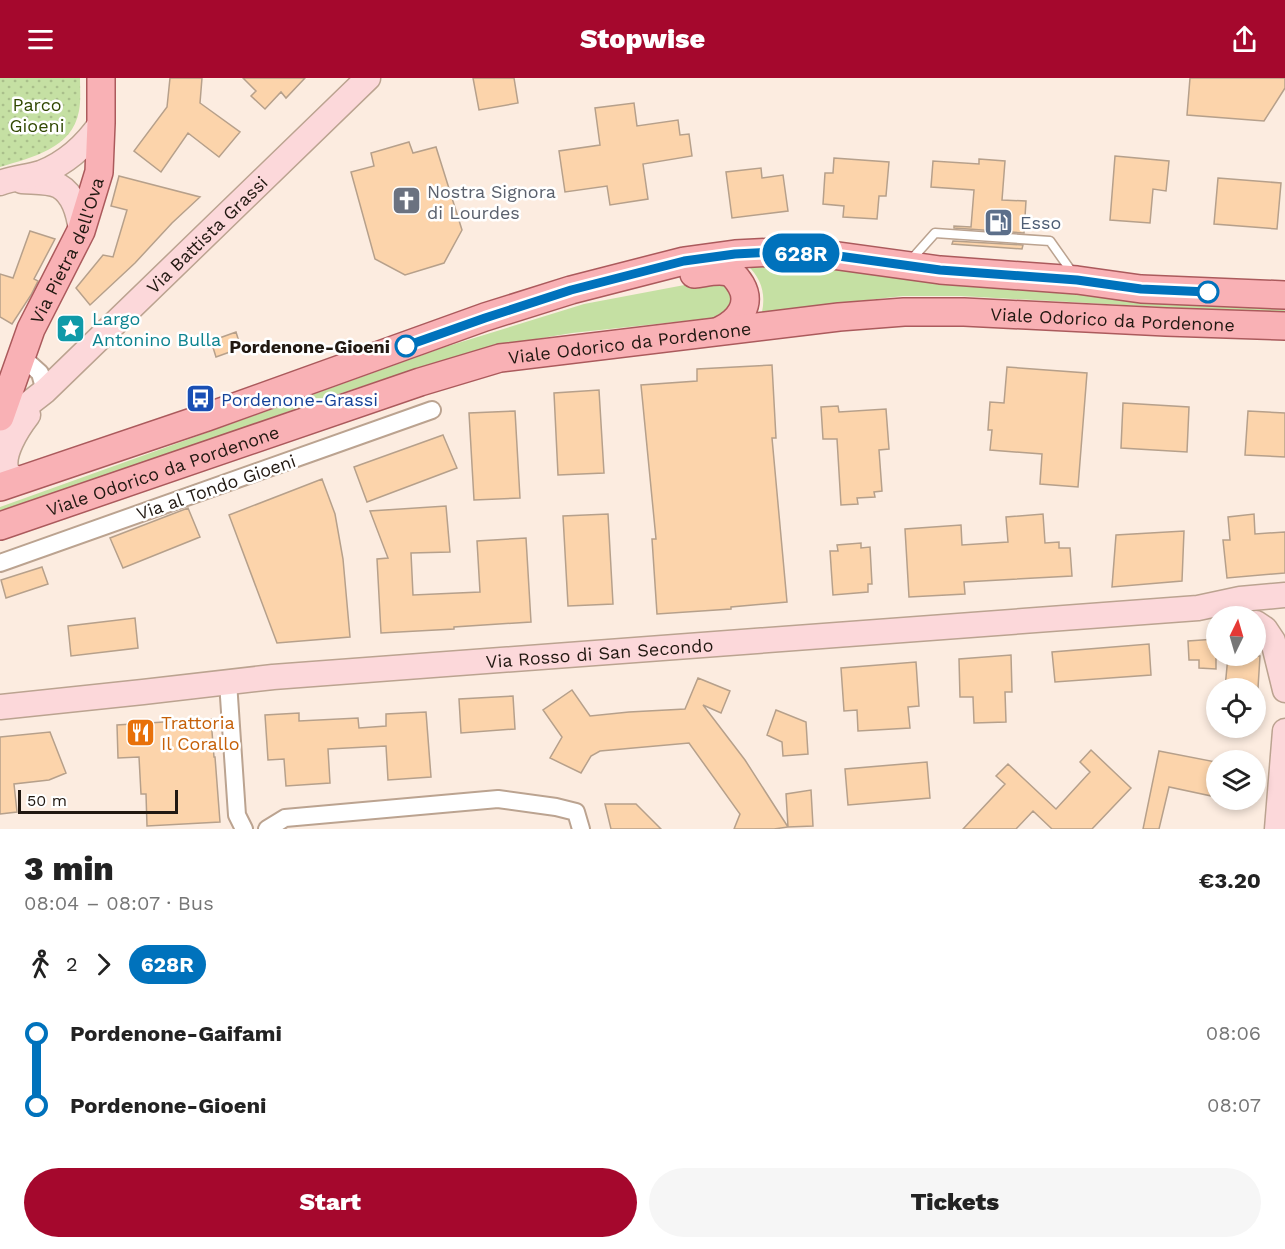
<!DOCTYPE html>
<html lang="en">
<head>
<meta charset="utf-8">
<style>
  body { margin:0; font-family:"Work Sans",sans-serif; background:#f6f6f6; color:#222; height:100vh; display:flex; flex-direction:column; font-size:22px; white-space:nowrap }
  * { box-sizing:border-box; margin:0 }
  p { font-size:20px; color:#767676 }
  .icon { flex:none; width:33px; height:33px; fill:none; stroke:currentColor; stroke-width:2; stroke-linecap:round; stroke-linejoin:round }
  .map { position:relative; height:751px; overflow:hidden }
  .sheet { display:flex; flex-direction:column; background:#fff; flex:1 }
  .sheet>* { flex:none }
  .badge { padding:0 12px; border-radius:20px; font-size:21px; line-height:39px }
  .needle { width:39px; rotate:5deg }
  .buttons { position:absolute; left:1206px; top:528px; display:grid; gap:12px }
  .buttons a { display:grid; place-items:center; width:60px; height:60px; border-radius:50%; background:#fff; box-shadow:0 3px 9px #0003; font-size:30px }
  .scale { position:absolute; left:18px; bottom:15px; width:160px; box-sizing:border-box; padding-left:6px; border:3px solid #211811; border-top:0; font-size:16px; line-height:21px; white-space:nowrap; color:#211811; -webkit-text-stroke:4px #fff; paint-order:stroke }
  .map>.badge { position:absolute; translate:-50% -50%; box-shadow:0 0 0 3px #fff }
  .legs { display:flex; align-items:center; gap:9px; height:66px; padding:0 24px; font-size:20px }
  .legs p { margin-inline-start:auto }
  .head { display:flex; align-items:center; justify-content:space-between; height:102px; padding:0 24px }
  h1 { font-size:33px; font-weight:800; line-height:45px }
  .primary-button { display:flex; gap:12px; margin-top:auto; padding:12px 24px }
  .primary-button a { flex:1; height:69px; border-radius:36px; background:#a5082d; color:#fff; font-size:24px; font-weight:800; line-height:69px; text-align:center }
  .primary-button a+a { background:#f6f6f6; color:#222 }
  ul { padding:0 24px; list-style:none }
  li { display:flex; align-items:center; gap:21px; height:72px; font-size:22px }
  li i { display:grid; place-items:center; width:9px; height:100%; margin:0 8px; background:currentColor }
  li i::after { content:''; width:15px; height:15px; margin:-8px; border:4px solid; border-radius:50%; background:#fff }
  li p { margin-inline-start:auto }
  li:first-child i { background:linear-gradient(#0000 50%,currentColor 0) }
  li:last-child i { background:linear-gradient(currentColor 50%,#0000 0) }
  header { display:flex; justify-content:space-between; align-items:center; height:78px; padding:0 24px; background:#a5082d; color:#fff; font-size:27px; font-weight:800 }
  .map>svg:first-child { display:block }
  .grass { fill:#c5e0a3 }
  .park { fill:url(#park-dots) }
  .building { fill:#fcd4ab; stroke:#b6a08b; stroke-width:1.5 }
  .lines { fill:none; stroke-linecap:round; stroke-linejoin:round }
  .lane-casing { stroke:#bba390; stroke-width:11 }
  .street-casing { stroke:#bba390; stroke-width:20 }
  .secondary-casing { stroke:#bba390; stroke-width:27 }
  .primary-casing { stroke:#ab5a5c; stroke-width:30 }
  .lane { stroke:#fff; stroke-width:8 }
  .street { stroke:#fff; stroke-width:16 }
  .secondary { stroke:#fcd8da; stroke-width:24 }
  .primary { stroke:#f9b1b5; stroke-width:27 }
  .line-1-casing { stroke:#fff; stroke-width:14 }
  .line-1 { stroke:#0072bc; stroke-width:9 }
  .stop-1-dot { fill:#fff; stroke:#0072bc; stroke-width:3 }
  .labels { text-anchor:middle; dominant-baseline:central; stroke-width:5; stroke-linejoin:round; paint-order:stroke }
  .park-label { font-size:18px; fill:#314802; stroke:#fff }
  .worship-label { font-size:18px; fill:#5b616d; stroke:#fff; text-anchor:start }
  .service-label { font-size:18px; fill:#4e5e75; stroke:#fff; text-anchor:start }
  .street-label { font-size:18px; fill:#211811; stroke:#fff }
  .culture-label { font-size:18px; fill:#0d838f; stroke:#fff; text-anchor:start }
  .stop-label { font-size:18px; font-weight:bold; fill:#211811; stroke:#fff; text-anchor:end }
  .transit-label { font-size:18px; fill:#164399; stroke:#fff; text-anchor:start }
  .food-label { font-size:18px; fill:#c56008; stroke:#fff; text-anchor:start }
</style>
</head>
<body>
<header><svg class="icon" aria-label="menu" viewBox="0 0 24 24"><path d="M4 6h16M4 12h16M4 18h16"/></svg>Stopwise<svg class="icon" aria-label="share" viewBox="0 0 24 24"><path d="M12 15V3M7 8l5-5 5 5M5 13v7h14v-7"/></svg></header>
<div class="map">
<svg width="1285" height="751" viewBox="0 0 1285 751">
  <defs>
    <pattern id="park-dots" width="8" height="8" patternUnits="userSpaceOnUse" patternTransform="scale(1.5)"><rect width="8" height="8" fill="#c5e0a3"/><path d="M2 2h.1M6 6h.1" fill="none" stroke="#a9bf8b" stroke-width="1.8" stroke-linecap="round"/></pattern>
  </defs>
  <rect width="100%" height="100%" fill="#fcece0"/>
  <path class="grass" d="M 747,187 L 809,187 L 865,194 L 940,206 L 1201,226 L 1285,230 L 1285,236 L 961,218 L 903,218 L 762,234 C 766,215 761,200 747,187 Z
    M 711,202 L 724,204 L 736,218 L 722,239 L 572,255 L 530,262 L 464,277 L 430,286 L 326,320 L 41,422 L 0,435 L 0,429 L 445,269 L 584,226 Z"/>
  <path class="park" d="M 0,0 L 80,0 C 80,11 81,23 79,33 C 72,71 32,79 0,89 Z"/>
  <path class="building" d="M 170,0 L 202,0 L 200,25 L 240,54 L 219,79 L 188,55 L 161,94 L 134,73 L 167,29 Z
    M 243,0 L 305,0 L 286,20 L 281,14 L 265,31 L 251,18 L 256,13 Z
    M 473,0 L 514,0 L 518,25 L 479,32 Z
    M 1190,0 L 1285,0 L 1285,10 L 1264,43 L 1187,37 Z
    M 634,25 L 637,48 L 678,42 L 680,57 L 689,56 L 692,78 L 643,86 L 648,121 L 610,127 L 607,108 L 565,114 L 559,73 L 600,67 L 595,30 Z
    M 409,64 L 413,75 L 436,69 L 462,152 L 444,185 L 405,197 L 375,181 L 351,94 L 374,88 L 371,75 Z
    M 1115,78 L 1169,83 L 1166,113 L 1153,111 L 1150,145 L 1110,142 Z
    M 834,80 L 889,84 L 886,118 L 879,118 L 877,141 L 843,139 L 844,128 L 823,126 L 825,95 L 833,95 Z
    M 979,81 L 1005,83 L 1002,122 L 1026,123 L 1024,155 L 954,150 L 954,148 L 971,149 L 974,112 L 931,109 L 933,83 L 979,86 Z
    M 761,90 L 762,100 L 783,97 L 788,133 L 732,140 L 726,94 Z
    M 119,98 L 200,119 L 172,145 L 135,185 L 90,227 L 76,210 L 103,177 L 113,179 L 127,132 L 111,128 Z
    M 1218,100 L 1281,105 L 1277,151 L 1214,146 Z
    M 30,153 L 55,161 L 34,201 L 38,203 L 31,217 L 12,246 L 0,239 L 0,196 L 13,200 Z
    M 953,163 L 1023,167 L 1022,171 L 952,166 Z
    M 236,254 L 241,270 L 216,279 L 211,263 Z
    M 772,287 L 776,360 L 772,360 L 787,524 L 731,529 L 731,531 L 657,536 L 652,461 L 656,461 L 641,307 L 697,303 L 697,291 Z
    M 1007,289 L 1087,295 L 1078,409 L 1040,406 L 1042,376 L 990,372 L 992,352 L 988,352 L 990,324 L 1004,325 Z
    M 599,312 L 604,395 L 558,397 L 554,315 Z
    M 1123,325 L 1189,329 L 1187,374 L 1121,370 Z
    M 838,328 L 839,334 L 886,331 L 889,371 L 879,372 L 882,413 L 874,414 L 875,419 L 857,420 L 858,426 L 841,427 L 837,361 L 823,361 L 821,329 Z
    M 515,333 L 520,420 L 474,422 L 469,335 Z
    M 1248,333 L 1285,335 L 1285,379 L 1245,377 Z
    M 443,357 L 457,390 L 367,424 L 354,389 Z
    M 322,401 L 335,436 L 343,481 L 350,559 L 277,565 L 229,437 Z
    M 446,428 L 450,474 L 411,475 L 413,517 L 480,514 L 477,463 L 526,460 L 531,544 L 454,549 L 454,551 L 381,555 L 377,481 L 388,480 L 370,433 Z
    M 188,430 L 200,459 L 123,490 L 110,460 Z
    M 608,436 L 613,526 L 568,528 L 563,438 Z
    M 1043,436 L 1045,465 L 1059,464 L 1059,470 L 1070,470 L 1072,498 L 964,504 L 965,516 L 909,519 L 905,451 L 961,447 L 962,467 L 1008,464 L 1006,439 Z
    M 1254,436 L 1255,456 L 1285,454 L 1285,495 L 1227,500 L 1223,462 L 1230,462 L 1228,439 Z
    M 1184,453 L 1182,503 L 1112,509 L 1116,457 Z
    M 861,465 L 861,470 L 870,469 L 872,506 L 868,506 L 868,514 L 833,517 L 830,473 L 838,473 L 837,467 Z
    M 42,489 L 48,506 L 6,520 L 1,502 Z
    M 135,540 L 138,570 L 71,578 L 68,548 Z
    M 1216,561 L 1216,591 L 1199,590 L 1199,582 L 1189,582 L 1188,563 Z
    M 1149,566 L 1151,597 L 1055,604 L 1052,574 Z
    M 1011,577 L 1012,614 L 1005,614 L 1006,644 L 974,645 L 973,619 L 960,619 L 959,581 Z
    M 1228,578 L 1260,578 L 1258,610 L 1225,610 Z
    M 916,584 L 919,628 L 908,629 L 910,650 L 858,653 L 857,632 L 844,633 L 841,590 Z
    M 698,600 L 730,613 L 721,635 L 703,627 L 745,682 L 788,749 L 774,751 L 734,751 L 740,736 L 689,665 L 600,673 L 591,678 L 581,695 L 550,680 L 562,659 L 543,632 L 572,612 L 590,638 L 629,634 L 685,631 Z
    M 513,618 L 515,651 L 461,655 L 459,621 Z
    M 776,632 L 806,644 L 808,676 L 783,678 L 782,664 L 767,657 Z
    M 426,634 L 431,699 L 388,702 L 386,668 L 328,671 L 330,705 L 286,708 L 284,681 L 268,682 L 265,637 L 299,635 L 299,643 L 358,640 L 359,650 L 386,648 L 386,636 Z
    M 211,641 L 214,679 L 215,679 L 220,744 L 147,748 L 146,716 L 141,716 L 139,679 L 118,680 L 117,647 Z
    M 50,654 L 66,695 L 49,702 L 14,706 L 17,734 L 0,736 L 0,659 Z
    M 1091,672 L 1131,710 L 1092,751 L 1052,751 L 1033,733 L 1016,751 L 963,751 L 1005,706 L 996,698 L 1008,686 L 1056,731 L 1090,694 L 1080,684 Z
    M 1159,673 L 1216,684 L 1216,719 L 1169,709 L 1159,751 L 1143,751 Z
    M 927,684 L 930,720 L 848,727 L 845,691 Z
    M 811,712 L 813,748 L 788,749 L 786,716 Z
    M 605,726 L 636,726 L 661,751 L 611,751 Z"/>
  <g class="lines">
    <defs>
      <path id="lane" d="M 910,183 L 935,155 L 1050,163 L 1074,197"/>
      <path id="street" d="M 21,278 L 40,295 L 45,313
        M 0,485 L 432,332
        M 228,604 L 237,737 L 244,751
        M 267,751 L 285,740 L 498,721 L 556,729 L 576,734 L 581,751"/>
      <g id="secondary">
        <path d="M 22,103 C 33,104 49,103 59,108 C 75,117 79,137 81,153"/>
        <path d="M 0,105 C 13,100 28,99 41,95 C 66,85 86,67 101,45"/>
        <path id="s1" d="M 0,348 L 45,313 L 368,0"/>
        <path d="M 18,403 C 15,400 10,397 7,394 C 0,377 18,350 28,337"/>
        <path d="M 1256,545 L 1265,551 L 1273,563 L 1285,612"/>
        <path id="s2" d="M 0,629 L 143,614 L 273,599 L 1198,530 L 1240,521 L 1285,517"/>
        <path d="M 1277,751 L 1285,653"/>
      </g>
      <g id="primary">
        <path d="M 694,196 C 705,195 717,191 728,194 C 733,195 738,202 741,207 C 752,226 739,243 721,252"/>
        <path id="s3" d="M 0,339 L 31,251 L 81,153 L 99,94 L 101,45 L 101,0"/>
        <path d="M 0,409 L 207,339 L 485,239 L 571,212 L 684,183 L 735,176 L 775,174 L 817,175 L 940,192 L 1077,202 L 1141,211 L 1285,217"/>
        <path id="s4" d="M 0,448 L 420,304 L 500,280 L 839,239 L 904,234 L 964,234 L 1166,244 L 1285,248"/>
      </g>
    </defs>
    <use href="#lane" class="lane-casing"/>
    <use href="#street" class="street-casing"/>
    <use href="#secondary" class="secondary-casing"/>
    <use href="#primary" class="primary-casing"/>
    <use href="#lane" class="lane"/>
    <use href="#street" class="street"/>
    <use href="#secondary" class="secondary"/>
    <use href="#primary" class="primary"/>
  </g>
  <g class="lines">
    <defs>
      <path id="line-1" d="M 406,268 L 485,240 L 571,212 L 684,183 L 735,176 L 776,174 L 817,175 L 940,192 L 1077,202 L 1141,211 L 1208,214"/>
    </defs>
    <use href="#line-1" class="line-1-casing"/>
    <use href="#line-1" class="line-1"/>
  </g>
  <defs>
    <symbol id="church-square" viewBox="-11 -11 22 22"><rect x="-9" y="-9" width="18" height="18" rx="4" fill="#6b7280" stroke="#fff"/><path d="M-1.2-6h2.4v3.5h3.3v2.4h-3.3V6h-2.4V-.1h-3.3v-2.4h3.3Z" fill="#fff"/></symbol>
    <symbol id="fuel-square" viewBox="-11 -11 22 22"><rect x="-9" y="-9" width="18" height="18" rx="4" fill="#5c6f8a" stroke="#fff"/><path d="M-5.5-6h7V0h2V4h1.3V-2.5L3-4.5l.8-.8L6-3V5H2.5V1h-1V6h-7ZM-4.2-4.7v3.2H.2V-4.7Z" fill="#fff"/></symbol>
    <symbol id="sight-square" viewBox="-11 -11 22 22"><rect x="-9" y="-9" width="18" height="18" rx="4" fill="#0f9aa8" stroke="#fff"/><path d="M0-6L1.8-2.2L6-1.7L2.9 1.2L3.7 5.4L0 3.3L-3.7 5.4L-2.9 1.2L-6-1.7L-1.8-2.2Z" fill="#fff"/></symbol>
    <symbol id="bus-square" viewBox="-11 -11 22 22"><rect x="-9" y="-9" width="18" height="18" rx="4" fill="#1a4fb4" stroke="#fff"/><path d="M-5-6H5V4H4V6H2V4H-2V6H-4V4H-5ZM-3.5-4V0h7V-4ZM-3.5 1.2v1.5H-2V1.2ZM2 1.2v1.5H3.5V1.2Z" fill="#fff"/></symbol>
    <symbol id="restaurant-square" viewBox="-11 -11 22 22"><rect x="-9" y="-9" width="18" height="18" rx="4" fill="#e8710a" stroke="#fff"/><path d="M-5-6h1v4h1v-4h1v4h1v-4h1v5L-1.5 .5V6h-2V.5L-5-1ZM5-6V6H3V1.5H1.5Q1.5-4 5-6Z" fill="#fff"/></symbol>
  </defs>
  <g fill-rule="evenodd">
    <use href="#church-square" x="390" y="106" width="33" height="33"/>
    <use href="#fuel-square" x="982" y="128" width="33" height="33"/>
    <use href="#sight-square" x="54" y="234" width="33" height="33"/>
    <use href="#bus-square" x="184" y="304" width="33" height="33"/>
    <use href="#restaurant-square" x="124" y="638" width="33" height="33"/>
  </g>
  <g class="stop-1-dot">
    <circle cx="1208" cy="214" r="10"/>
    <circle cx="406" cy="268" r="10"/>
  </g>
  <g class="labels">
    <g class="park-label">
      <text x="37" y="26">Parco<tspan x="37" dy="21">Gioeni</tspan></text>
    </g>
    <g class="worship-label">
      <text x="427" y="113">Nostra Signora<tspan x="427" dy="21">di Lourdes</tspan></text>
    </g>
    <g class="service-label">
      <text x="1020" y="144">Esso</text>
    </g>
    <g class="street-label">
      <text stroke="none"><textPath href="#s1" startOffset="282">Via Battista Grassi</textPath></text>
      <text stroke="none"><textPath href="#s3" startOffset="180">Via Pietra dell'Ova</textPath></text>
      <text stroke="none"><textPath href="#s4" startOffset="1143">Viale Odorico da Pordenone</textPath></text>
      <text stroke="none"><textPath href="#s4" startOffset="658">Viale Odorico da Pordenone</textPath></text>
      <text stroke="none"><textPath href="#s4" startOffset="172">Viale Odorico da Pordenone</textPath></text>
      <text transform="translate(216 409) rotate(-19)">Via al Tondo Gioeni</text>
      <text stroke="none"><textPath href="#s2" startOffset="602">Via Rosso di San Secondo</textPath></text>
    </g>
    <g class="culture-label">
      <text x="92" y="240">Largo<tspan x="92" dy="21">Antonino Bulla</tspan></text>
    </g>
    <g class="stop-label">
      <text x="390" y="268">Pordenone-Gioeni</text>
    </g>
    <g class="transit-label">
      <text x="221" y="321">Pordenone-Grassi</text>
    </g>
    <g class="food-label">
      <text x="161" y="644">Trattoria<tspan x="161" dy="21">Il Corallo</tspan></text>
    </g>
  </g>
</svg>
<div class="buttons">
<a><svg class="needle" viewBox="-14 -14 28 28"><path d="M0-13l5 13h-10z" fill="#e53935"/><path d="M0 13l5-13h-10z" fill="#767676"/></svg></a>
<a><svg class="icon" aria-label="locate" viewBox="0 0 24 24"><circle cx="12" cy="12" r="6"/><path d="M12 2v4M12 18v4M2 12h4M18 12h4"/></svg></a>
<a><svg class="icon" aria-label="layers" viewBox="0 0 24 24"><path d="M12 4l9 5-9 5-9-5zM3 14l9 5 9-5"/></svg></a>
</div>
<div class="scale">50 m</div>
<b class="badge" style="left:801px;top:175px;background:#0072bc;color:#fff">628R</b>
</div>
<section class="sheet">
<div class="head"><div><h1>3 min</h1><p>08:04 – 08:07 · Bus</p></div><b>€3.20</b></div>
<div class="legs"><svg class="icon" aria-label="walk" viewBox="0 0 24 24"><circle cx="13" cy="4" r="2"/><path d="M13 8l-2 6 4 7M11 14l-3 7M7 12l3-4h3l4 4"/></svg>2<svg class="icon" aria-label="forward" viewBox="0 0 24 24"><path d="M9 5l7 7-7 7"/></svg><b class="badge" style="background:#0072bc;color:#fff">628R</b></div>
<ul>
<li><i style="color:#0072bc"></i><b>Pordenone-Gaifami</b><p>08:06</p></li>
<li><i style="color:#0072bc"></i><b>Pordenone-Gioeni</b><p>08:07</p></li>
</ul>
<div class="primary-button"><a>Start</a><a>Tickets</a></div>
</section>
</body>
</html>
